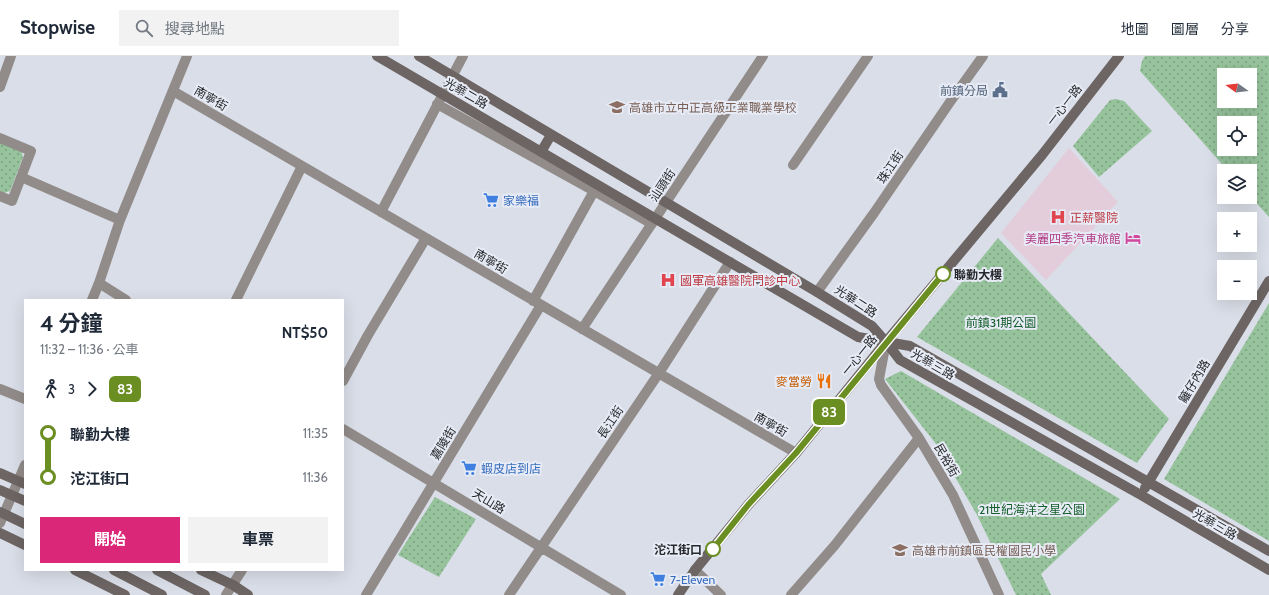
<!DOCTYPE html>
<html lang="zh-TW">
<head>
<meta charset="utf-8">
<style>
  body { margin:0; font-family:Cabin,"Noto Sans TC",sans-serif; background:#f2f2f3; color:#1f2937; height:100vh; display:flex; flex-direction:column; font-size:15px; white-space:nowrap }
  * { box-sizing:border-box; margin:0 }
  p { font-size:13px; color:#747a83 }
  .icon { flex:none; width:22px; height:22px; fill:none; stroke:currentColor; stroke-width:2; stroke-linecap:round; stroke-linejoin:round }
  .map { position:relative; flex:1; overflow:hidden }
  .side { position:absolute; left:24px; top:243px; width:320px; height:272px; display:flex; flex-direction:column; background:#fff; border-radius:0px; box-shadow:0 4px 16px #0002 }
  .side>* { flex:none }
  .badge { padding:0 8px; border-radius:6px; font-size:14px; line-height:26px }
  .needle { width:26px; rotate:284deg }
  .controls { position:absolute; left:1217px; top:12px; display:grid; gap:8px }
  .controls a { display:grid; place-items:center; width:40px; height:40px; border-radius:0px; background:#fff; box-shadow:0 4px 16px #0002; font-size:20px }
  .map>.badge { position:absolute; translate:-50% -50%; box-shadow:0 0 0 2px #fff }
  .legs { display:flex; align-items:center; gap:6px; height:44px; padding:0 16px; font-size:13px }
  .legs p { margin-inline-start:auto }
  .summary { display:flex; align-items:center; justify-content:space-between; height:68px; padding:0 16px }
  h1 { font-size:22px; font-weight:700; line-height:30px }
  .cta { display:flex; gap:8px; margin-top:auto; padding:8px 16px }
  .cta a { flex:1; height:46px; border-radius:0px; background:#db2777; color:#fff; font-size:16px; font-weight:700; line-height:46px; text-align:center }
  .cta a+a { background:#f2f2f3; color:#1f2937 }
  ul { padding:0 16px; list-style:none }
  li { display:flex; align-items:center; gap:14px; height:44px; font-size:15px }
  li i { display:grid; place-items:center; width:6px; height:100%; margin:0 5px; background:currentColor }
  li i::after { content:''; width:10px; height:10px; margin:-5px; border:3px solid; border-radius:50%; background:#fff }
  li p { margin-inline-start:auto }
  li:first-child i { background:linear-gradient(#0000 50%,currentColor 0) }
  li:last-child i { background:linear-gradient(currentColor 50%,#0000 0) }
  header { display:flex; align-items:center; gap:24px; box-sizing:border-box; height:56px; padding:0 20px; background:#fff; border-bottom:1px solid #e0e1e3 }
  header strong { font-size:19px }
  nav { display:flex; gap:22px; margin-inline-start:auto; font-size:14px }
  .search { width:280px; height:36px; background:#f2f2f3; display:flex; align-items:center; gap:10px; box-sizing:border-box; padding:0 14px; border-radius:0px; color:#747a83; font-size:15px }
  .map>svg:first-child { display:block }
  .medical { fill:#e3cdda }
  .grass { fill:url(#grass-dots); fill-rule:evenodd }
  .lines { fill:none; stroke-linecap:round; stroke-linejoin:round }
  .street { stroke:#918c8a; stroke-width:10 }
  .secondary { stroke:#6c6563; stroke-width:10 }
  .line-1-casing { stroke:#fff; stroke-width:9 }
  .line-1 { stroke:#6b8e23; stroke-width:6 }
  .stop-1-dot { fill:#fff; stroke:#6b8e23; stroke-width:2 }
  .labels { text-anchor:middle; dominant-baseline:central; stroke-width:4; stroke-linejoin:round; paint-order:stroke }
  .service-label { font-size:12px; fill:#4e5e75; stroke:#e7ebf5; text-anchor:end }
  .street-label { font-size:12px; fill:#26272b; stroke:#e7ebf5 }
  .education-label { font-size:12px; fill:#785e54; stroke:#e7ebf5; text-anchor:start }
  .shop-label { font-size:12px; fill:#366cbe; stroke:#e7ebf5; text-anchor:start }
  .health-label { font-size:12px; fill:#be3a42; stroke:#e7ebf5; text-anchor:start }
  .hotel-label { font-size:12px; fill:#b23c85; stroke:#e7ebf5; text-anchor:end }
  .stop-label { font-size:12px; font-weight:bold; fill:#26272b; stroke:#e7ebf5; text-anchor:start }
  .park-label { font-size:12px; fill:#125d29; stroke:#e7ebf5 }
  .food-label { font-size:12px; fill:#c56008; stroke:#e7ebf5; text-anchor:end }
</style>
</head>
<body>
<header>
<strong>Stopwise</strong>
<div class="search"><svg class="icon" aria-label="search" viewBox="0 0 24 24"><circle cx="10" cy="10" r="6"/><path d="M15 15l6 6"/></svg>搜尋地點</div>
<nav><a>地圖</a><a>圖層</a><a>分享</a></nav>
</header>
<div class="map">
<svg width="1269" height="539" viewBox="0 0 1269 539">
  <defs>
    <pattern id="grass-dots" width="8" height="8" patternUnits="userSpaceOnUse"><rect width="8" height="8" fill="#96c39c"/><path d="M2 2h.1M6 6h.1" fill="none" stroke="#7a9e7f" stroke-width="1.8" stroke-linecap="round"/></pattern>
  </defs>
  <rect width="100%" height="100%" fill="#dadee8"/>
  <path class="medical" d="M 1069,92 L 1118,146 L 1046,224 L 1001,177 Z"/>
  <path class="grass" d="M 1145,0 L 1269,0 L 1269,161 L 1250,140 L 1250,115 L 1228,115 L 1140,15 L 1142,5 ZM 1224,19 L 1250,19 L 1250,45 L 1224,45 ZM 1224,67 L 1250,67 L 1250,93 L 1224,93 Z
    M 1116,43 L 1124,45 L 1152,75 L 1099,121 L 1073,90 L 1110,44 Z
    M 0,86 L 21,94 L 23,101 L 10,135 L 4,137 L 0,136 Z
    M 998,182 L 1169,363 L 1137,407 L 917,281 Z
    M 1269,247 L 1269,485 L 1164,423 Z
    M 901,315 L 1120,443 L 1041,518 L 1051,539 L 1016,539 L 977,459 L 936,388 L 885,323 Z
    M 435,441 L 476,463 L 439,521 L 398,499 Z"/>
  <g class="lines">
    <path class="street" d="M 0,31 L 11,0
      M 173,35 L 796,397
      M 437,48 L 594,135 L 533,245
      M 0,82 L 31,95 L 12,145 L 0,140
      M 793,109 L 868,0
      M 21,121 L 120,164
      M 594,135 L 652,168
      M 381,156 L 463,0
      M 99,227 L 126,244
      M 817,236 L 874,157 L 950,46 L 983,0
      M 92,244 L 99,227 L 120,164 L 187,0
      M 236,244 L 302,110
      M 582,273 L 763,0
      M 886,286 L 879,323 L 881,329 L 919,382 L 953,439 L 999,539
      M 343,325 L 368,279 L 426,182
      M 0,333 L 25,343
      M 343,373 L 621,539
      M 0,467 L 25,409
      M 695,514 L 721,539
      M 226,539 L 242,514
      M 366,539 L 541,249
      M 509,539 L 659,317 L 730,206
      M 791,539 L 835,489 L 919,382"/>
    <path class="secondary" d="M 377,0 L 858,281 L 910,290 L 1269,495
      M 419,0 L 817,236 L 872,270 L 886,286 L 900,304 L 1141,439 L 1269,514
      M 541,96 L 551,79
      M 0,417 L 25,428
      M 1145,432 L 1269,225
      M 0,434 L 25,445
      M 0,456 L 25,468
      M 0,477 L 25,489
      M 75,514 L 125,539
      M 114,514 L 162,539
      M 157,514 L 205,539
      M 201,514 L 233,529 L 248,539
      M 678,539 L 695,514 L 748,449 L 796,397 L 886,286 L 1042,99 L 1119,0"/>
  </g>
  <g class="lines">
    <defs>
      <path id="line-1" d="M 713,493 L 748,449 L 796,397 L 943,218"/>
    </defs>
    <use href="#line-1" class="line-1-casing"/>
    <use href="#line-1" class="line-1"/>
  </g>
  <defs>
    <symbol id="civic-bare" viewBox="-9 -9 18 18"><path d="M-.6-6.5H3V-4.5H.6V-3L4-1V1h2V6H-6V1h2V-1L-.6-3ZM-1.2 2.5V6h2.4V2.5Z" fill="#5c6f8a" stroke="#e7ebf5" stroke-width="2.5" paint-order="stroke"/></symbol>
    <symbol id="school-bare" viewBox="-9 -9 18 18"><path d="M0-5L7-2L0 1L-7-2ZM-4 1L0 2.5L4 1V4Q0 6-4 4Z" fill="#8d6e63" stroke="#e7ebf5" stroke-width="2.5" paint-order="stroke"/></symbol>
    <symbol id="supermarket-bare" viewBox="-9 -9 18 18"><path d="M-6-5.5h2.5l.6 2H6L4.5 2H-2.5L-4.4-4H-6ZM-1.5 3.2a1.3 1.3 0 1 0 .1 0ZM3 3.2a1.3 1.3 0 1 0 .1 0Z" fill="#3f7fe0" stroke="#e7ebf5" stroke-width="2.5" paint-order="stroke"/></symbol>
    <symbol id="hospital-bare" viewBox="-9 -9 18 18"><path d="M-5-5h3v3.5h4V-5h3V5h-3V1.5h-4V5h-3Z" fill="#e0444e" stroke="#e7ebf5" stroke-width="2.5" paint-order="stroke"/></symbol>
    <symbol id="hotel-bare" viewBox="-9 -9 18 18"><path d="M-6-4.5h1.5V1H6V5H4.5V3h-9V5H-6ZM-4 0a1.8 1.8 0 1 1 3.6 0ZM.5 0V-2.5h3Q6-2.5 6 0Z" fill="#d1479c" stroke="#e7ebf5" stroke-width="2.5" paint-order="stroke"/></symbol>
    <symbol id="restaurant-bare" viewBox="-9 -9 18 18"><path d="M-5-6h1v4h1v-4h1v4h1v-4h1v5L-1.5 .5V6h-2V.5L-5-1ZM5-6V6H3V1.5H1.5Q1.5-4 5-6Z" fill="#e8710a" stroke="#e7ebf5" stroke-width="2.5" paint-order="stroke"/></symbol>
  </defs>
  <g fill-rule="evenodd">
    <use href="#civic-bare" x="989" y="23" width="22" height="22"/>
    <use href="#school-bare" x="606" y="40" width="22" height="22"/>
    <use href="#supermarket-bare" x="480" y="133" width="22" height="22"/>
    <use href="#hospital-bare" x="1047" y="150" width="22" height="22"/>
    <use href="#hotel-bare" x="1122" y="171" width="22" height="22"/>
    <use href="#hospital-bare" x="657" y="213" width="22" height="22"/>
    <use href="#restaurant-bare" x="813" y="314" width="22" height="22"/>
    <use href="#supermarket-bare" x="458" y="401" width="22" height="22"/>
    <use href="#school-bare" x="889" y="483" width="22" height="22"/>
    <use href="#supermarket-bare" x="647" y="512" width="22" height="22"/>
  </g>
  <g class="stop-1-dot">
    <circle cx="943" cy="218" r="7"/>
    <circle cx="713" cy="493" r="7"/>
  </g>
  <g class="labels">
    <g class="service-label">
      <text x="988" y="34">前鎮分局</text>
    </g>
    <g class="street-label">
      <text transform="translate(466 37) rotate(30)">光華二路</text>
      <text transform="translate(211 42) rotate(30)">南寧街</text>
      <text transform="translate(1064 49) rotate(-52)">一心一路</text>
      <text transform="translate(890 111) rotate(-56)">珠江街</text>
      <text transform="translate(662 129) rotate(-56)">汕頭街</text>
      <text transform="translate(491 205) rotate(30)">南寧街</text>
      <text transform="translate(856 245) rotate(33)">光華二路</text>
      <text transform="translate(859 299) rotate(-51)">一心一路</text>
      <text transform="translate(933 308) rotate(30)">光華三路</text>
      <text transform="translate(1194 325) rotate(-59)">籬仔內路</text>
      <text transform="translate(610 366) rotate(-56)">長江街</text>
      <text transform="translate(771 368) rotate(30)">南寧街</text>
      <text transform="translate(443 387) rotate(-59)">嘉陵街</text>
      <text transform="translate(947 404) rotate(60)">民裕街</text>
      <text transform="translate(489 445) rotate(31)">天山路</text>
      <text transform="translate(1215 468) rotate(30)">光華三路</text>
    </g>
    <g class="education-label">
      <text x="629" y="51">高雄市立中正高級工業職業學校</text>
      <text x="912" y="494">高雄市前鎮區民權國民小學</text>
    </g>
    <g class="shop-label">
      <text x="503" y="144">家樂福</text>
      <text x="481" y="412">蝦皮店到店</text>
      <text x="670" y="523">7-Eleven</text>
    </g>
    <g class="health-label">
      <text x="1070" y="161">正薪醫院</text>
      <text x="680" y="224">國軍高雄醫院門診中心</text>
    </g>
    <g class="hotel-label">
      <text x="1121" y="182">美麗四季汽車旅館</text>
    </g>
    <g class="stop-label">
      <text x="954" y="218">聯勤大樓</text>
      <text x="702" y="493" text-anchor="end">沱江街口</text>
    </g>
    <g class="park-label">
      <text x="1001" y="266">前鎮31期公園</text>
      <text x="1032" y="453">21世紀海洋之星公園</text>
    </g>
    <g class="food-label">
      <text x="812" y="325">麥當勞</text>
    </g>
  </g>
</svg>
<div class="controls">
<a><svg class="needle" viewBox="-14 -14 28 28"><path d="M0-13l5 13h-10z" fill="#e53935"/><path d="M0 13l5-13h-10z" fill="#747a83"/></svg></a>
<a><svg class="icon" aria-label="locate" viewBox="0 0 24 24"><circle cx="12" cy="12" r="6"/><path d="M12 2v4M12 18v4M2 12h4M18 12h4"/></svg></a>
<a><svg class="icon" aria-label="layers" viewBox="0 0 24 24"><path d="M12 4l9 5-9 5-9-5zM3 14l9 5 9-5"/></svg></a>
<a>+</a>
<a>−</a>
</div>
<b class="badge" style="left:829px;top:356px;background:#6b8e23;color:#fff">83</b>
<section class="side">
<div class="summary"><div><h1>4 分鐘</h1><p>11:32 – 11:36 · 公車</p></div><b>NT$50</b></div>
<div class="legs"><svg class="icon" aria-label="walk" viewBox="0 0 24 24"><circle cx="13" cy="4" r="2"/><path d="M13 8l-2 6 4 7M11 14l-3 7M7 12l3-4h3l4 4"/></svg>3<svg class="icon" aria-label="forward" viewBox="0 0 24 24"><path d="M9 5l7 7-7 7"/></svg><b class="badge" style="background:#6b8e23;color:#fff">83</b></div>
<ul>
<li><i style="color:#6b8e23"></i><b>聯勤大樓</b><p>11:35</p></li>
<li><i style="color:#6b8e23"></i><b>沱江街口</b><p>11:36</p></li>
</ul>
<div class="cta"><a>開始</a><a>車票</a></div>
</section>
</div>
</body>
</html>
